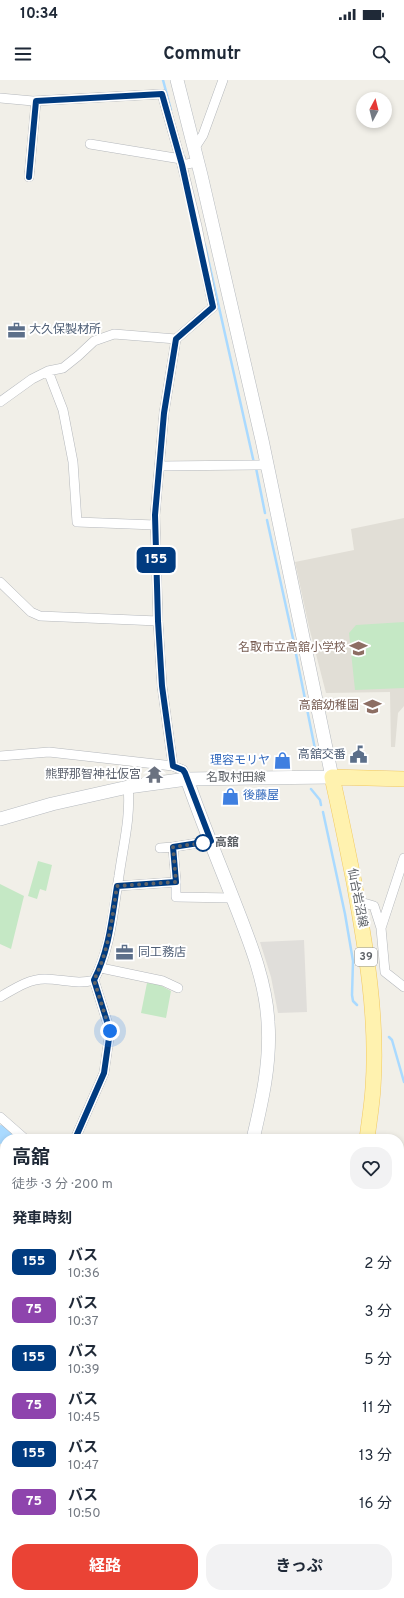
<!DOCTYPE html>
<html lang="ja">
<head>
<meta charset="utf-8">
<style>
  body { margin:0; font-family:Overpass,"Noto Sans JP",sans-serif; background:#f2f2f3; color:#1f2937; height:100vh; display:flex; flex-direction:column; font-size:15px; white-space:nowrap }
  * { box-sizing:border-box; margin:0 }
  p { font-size:13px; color:#747a83 }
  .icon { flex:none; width:22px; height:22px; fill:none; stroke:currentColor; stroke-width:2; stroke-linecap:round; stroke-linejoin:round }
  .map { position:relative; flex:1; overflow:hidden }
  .panel { position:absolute; left:0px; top:1054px; width:404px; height:464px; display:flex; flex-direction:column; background:#fff; border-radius:16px 16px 0 0; box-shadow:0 2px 6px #0003 }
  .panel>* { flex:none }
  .badge { padding:0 8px; border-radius:6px; font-size:14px; line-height:26px }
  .needle { width:26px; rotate:7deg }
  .tools { position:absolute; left:356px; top:12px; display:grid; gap:8px }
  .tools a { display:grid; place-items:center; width:36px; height:36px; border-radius:50%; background:#fff; box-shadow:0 2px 6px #0003; font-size:20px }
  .you { position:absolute; width:20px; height:20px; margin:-10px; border:3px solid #fff; border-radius:50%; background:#1a73e8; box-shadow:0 0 0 6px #1a73e833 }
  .map>.badge { position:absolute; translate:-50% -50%; box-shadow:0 0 0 2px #fff }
  h2 { padding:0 12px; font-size:15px; line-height:36px }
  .round { display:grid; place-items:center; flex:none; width:42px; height:42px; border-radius:16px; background:#f2f2f3 }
  .summary { display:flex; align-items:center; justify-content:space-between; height:68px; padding:0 12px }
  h1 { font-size:19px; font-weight:700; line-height:30px }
  .primary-button { display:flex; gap:8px; margin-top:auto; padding:8px 12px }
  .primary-button a { flex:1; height:46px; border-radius:16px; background:#ea4335; color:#fff; font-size:16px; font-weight:700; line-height:46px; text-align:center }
  .primary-button a+a { background:#f2f2f3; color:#1f2937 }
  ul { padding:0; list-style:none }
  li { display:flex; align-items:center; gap:12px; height:48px; padding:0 12px }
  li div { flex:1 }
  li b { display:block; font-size:15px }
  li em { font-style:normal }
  li .badge { min-width:44px; font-weight:700; text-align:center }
  .status { display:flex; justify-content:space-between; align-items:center; height:28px; padding:0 20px; background:#fff; direction:ltr }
  .status svg { height:11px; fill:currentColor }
  header { display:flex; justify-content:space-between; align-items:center; height:52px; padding:0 12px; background:#fff; font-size:18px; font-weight:700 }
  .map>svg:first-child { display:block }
  .industrial { fill:#e0deda }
  .education { fill:#e1ded6 }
  .green { fill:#c5e8c5 }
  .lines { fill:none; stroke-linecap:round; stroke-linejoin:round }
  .stream { stroke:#aadaff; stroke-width:2.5 }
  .river { stroke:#aadaff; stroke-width:16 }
  .street-casing { stroke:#b5b8bc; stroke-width:10 }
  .secondary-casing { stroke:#b6babf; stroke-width:14 }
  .primary-casing { stroke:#f2c960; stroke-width:16 }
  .street { stroke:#fff; stroke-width:9 }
  .secondary { stroke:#fff; stroke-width:13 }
  .primary { stroke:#fff2af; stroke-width:15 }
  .line-casing { stroke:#fff; stroke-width:9 }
  .line { stroke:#003b80; stroke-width:6 }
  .walk { stroke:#5f6368; stroke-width:4; stroke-dasharray:0 7.2 }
  .stop-dot { fill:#fff; stroke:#003b80; stroke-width:2 }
  .labels { text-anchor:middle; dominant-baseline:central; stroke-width:4; stroke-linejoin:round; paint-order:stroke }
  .shield { fill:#fff; stroke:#8f9295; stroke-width:1 }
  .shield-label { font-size:11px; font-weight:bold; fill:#5f6368 }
  .service-label { font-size:12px; fill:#4e5e75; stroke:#fff; text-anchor:start }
  .education-label { font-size:12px; fill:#785e54; stroke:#fff; text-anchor:end }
  .shop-label { font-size:12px; fill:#366cbe; stroke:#fff; text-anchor:end }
  .worship-label { font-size:12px; fill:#5b616d; stroke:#fff; text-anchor:end }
  .street-label { font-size:12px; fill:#5f6368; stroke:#fff }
  .stop-label { font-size:12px; font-weight:bold; fill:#5f6368; stroke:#fff; text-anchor:start }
</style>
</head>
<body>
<div class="status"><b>10:34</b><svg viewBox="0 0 49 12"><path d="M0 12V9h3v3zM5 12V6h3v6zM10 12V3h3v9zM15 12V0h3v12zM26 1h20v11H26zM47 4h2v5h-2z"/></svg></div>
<header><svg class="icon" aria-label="menu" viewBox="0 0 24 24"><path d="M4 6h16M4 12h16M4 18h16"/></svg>Commutr<svg class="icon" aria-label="search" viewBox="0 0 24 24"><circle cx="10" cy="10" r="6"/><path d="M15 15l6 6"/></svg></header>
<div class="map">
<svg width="404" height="1518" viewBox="0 0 404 1518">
  <rect width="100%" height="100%" fill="#f1efe8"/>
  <path class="industrial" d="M 304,860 L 307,932 L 278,933 L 271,897 L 260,862 Z"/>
  <path class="education" d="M 404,438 L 404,626 L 398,633 L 395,667 L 391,667 L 390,612 L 326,613 L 309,547 L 295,482 L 354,470 L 351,449 Z"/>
  <path class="green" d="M 404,542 L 404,608 L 355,610 L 349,553 L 356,545 Z
    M 38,781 L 52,785 L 46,811 L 40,809 L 37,819 L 28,816 Z
    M 0,804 L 24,816 L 11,869 L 0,864 Z
    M 147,903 L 158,904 L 171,911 L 166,938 L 141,933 Z"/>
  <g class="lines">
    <path class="stream" d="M 163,0 L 171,30
      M 205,165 L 254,383
      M 256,388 L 265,433
      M 267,440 L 294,563
      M 295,569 L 317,679
      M 311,709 L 320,720 L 321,725
      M 323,732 L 345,834 L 353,881 L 352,915 L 353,921 L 357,925
      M 389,957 L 392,960 L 404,1002"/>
    <path class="river" d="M 0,1053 L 7,1059
      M 399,1125 L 404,1125"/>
    <defs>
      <path id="street" d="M 0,18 L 33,21 L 162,14 L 182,85
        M 90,64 L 181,79
        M 194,69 L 203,55 L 223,0
        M 29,97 L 36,21
        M 48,291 L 63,330 L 73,382 L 77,442 L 155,445
        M 0,322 L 32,299 L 48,291 L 63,288 L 78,276 L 94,261 L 114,254 L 176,259 L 213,227 L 197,146 L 182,85 L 197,82
        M 159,386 L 267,385
        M 0,502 L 31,532 L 40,536 L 158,541 L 162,606 L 173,686
        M 158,541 L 155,435 L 164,333 L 176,259
        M 0,676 L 49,672 L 173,686 L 183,690 L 187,699
        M 160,768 L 173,767
        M 404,778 L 381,848 L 385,892 L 404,907
        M 176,802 L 176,817 L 233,818
        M 117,806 L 176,802 L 173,767 L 211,761
        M 357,821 L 374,826 L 381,848
        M 101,888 L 163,901 L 178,908
        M 0,917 C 14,909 28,899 45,899 C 62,899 78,905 94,900
        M 0,1037 L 25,1059
        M 75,1059 L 104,993 L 110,951 L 94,900 C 111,868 113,831 119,796 C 123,766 131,737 128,707
        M 399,1142 L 404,1142
        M 399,1213 L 404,1214
        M 399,1504 L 404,1505
        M 0,1510 L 5,1510
        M 39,1513 L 67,1518"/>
      <path id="secondary" d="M 187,699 C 202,743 220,785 237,829 C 251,865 266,903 268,942 C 271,982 262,1021 253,1059
        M 0,739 L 52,724 L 128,707 L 187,699 L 332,697 L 262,360 L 201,95 L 177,0
        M 100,1518 L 101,1513"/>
      <path id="primary" d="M 367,1059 C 369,1042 372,1025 373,1008 C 378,939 366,869 354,802 C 347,767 340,732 332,697 L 404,699
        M 293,1518 L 293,1513"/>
    </defs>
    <use href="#street" class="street-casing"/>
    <use href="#secondary" class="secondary-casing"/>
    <use href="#primary" class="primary-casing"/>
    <use href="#street" class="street"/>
    <use href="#secondary" class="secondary"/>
    <use href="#primary" class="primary"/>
  </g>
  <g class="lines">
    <defs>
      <path id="line" d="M 29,97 L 36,21 L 162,14 L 182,85 L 213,227 L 176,259 L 164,333 L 155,435 L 158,541 L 162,606 L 173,686 L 183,690 L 185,693 L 211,761 L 173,767 L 176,802 L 117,806 C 112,838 109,871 94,900 L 110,951 L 104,993 L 75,1059"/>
    </defs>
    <use href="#line" class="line-casing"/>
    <use href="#line" class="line"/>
    <path class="walk" d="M 110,951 L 94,900 C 109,871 112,838 117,806 L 176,802 L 173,767 L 203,763"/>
  </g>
  <defs>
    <symbol id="office-bare" viewBox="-9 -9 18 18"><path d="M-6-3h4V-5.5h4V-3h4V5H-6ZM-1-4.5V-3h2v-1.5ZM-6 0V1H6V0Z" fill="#5c6f8a" stroke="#fff" stroke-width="2.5" paint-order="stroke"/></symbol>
    <symbol id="school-bare" viewBox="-9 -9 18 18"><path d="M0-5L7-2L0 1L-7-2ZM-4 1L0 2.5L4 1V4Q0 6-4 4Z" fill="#8d6e63" stroke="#fff" stroke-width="2.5" paint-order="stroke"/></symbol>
    <symbol id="civic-bare" viewBox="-9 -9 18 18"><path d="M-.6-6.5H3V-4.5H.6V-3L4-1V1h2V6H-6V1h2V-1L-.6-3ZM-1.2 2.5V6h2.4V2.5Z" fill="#5c6f8a" stroke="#fff" stroke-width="2.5" paint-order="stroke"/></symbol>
    <symbol id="shop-bare" viewBox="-9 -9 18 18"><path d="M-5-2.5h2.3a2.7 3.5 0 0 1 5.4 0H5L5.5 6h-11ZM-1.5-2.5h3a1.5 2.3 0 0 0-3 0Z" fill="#3f7fe0" stroke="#fff" stroke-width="2.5" paint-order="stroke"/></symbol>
    <symbol id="temple-bare" viewBox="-9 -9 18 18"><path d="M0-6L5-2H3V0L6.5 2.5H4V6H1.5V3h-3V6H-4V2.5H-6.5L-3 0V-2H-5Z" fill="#6b7280" stroke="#fff" stroke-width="2.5" paint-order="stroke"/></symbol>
  </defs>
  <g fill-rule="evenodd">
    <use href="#office-bare" x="4" y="238" width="25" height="25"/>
    <use href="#school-bare" x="346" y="556" width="25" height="25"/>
    <use href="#school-bare" x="360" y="614" width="25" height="25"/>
    <use href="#civic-bare" x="346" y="662" width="25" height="25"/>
    <use href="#shop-bare" x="270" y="668" width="25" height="25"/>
    <use href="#temple-bare" x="142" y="682" width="25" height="25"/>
    <use href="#shop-bare" x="218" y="704" width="25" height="25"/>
    <use href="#office-bare" x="112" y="860" width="25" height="25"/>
  </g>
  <circle class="stop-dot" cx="203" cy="763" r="8"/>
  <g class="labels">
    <rect class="shield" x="355" y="868" width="22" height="18" rx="3"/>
    <g class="shield-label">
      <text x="366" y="877">39</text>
    </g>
    <g class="service-label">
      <text x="29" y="250">大久保製材所</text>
      <text x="346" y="675" text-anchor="end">高舘交番</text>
      <text x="138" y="873">同工務店</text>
    </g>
    <g class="education-label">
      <text x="346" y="568">名取市立高舘小学校</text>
      <text x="359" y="626">高舘幼稚園</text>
    </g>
    <g class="shop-label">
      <text x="270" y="681">理容モリヤ</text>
      <text x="243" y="716" text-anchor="start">後藤屋</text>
    </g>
    <g class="worship-label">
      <text x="141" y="695">熊野那智神社仮宮</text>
    </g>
    <g class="street-label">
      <text x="236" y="698">名取村田線</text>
      <text transform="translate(357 818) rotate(79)">仙台岩沼線</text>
    </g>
    <g class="stop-label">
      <text x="215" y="763">高舘</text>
    </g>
  </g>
</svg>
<div class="tools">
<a><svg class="needle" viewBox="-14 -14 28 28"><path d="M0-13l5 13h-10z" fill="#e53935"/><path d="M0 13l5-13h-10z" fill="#747a83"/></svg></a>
</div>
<div class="you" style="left:110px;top:951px"></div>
<b class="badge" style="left:156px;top:480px;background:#003b80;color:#fff">155</b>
<section class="panel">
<div class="summary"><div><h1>高舘</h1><p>徒歩 · 3 分 · 200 m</p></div><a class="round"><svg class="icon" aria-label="heart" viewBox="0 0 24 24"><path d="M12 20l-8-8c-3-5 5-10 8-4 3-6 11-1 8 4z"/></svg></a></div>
<h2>発車時刻</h2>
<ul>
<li><span class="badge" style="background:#003b80;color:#fff">155</span><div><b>バス</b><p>10:36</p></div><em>2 分</em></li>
<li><span class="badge" style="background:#8e44ad;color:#fff">75</span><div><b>バス</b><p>10:37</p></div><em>3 分</em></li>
<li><span class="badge" style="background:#003b80;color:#fff">155</span><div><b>バス</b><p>10:39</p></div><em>5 分</em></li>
<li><span class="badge" style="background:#8e44ad;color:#fff">75</span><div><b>バス</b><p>10:45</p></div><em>11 分</em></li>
<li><span class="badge" style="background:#003b80;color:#fff">155</span><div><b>バス</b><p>10:47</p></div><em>13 分</em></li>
<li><span class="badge" style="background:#8e44ad;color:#fff">75</span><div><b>バス</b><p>10:50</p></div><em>16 分</em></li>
</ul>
<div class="primary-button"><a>経路</a><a>きっぷ</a></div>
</section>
</div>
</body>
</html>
